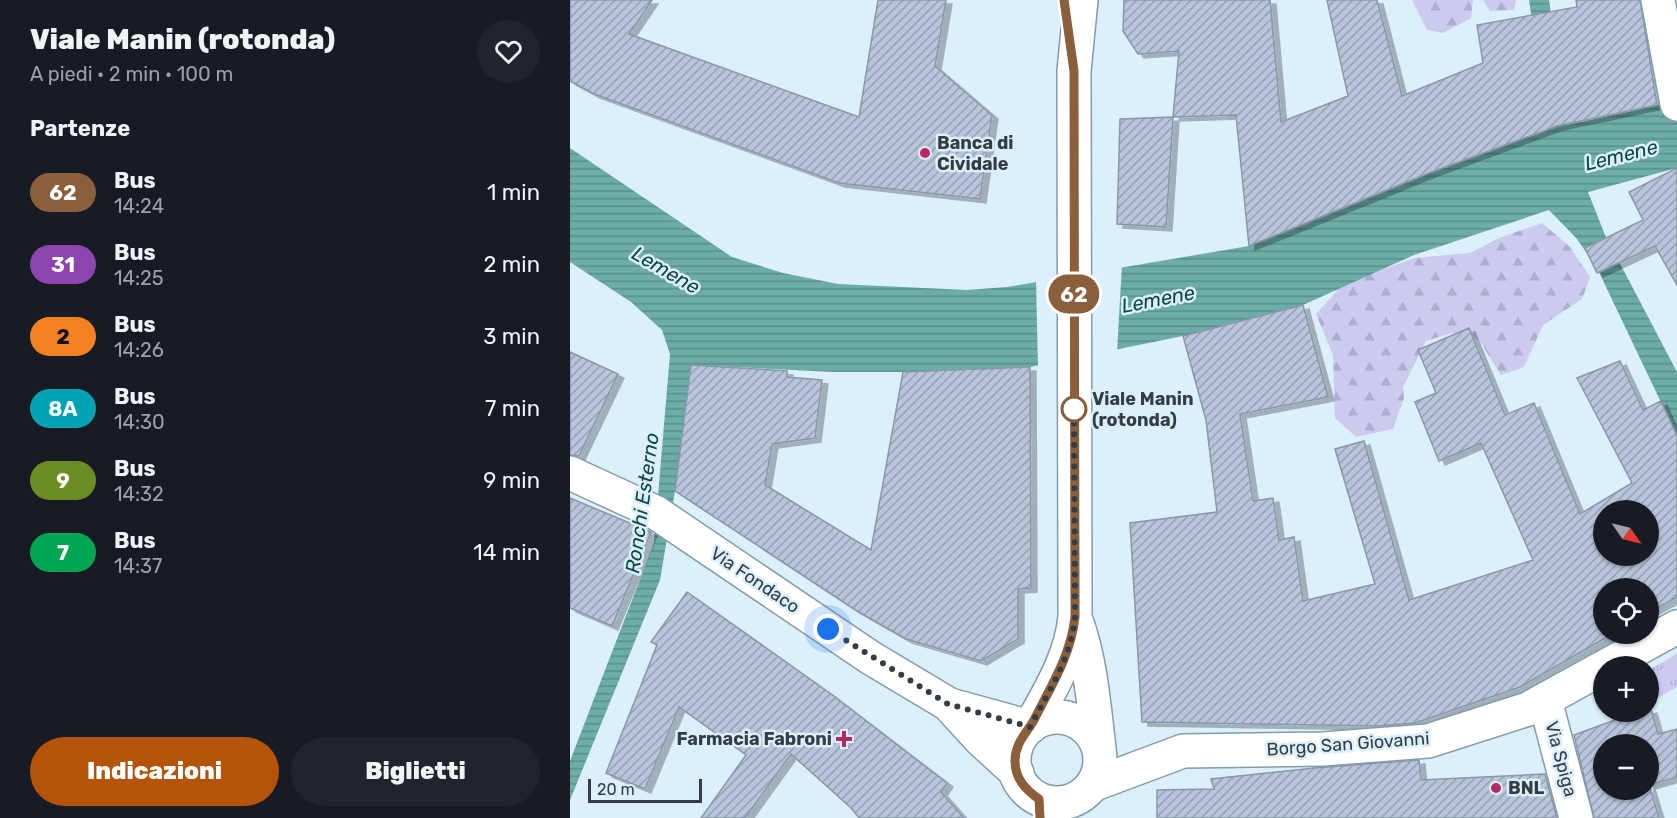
<!DOCTYPE html>
<html lang="it">
<head>
<meta charset="utf-8">
<style>
  body { margin:0; font-family:Rubik,sans-serif; background:#20242c; color:#f1f3f6; height:100vh; display:flex; flex-direction:column; font-size:22px; white-space:nowrap }
  * { box-sizing:border-box; margin:0 }
  p { font-size:20px; color:#9ea1a6 }
  .icon { flex:none; width:33px; height:33px; fill:none; stroke:currentColor; stroke-width:2; stroke-linecap:round; stroke-linejoin:round }
  .map { position:relative; flex:1; overflow:hidden }
  .sheet { display:flex; flex-direction:column; background:#171b24; width:570px }
  .sheet>* { flex:none }
  .badge { padding:0 12px; border-radius:20px; font-size:21px; line-height:39px }
  .needle { width:39px; rotate:124deg }
  .tools { position:absolute; left:1023px; top:500px; display:grid; gap:12px }
  .tools a { display:grid; place-items:center; width:66px; height:66px; border-radius:50%; background:#171b24; box-shadow:0 2px 4px #0004; font-size:30px }
  .scale { position:absolute; left:18px; bottom:15px; width:114px; box-sizing:border-box; padding-left:6px; border:3px solid #343d44; border-top:0; font-size:16px; line-height:21px; white-space:nowrap; color:#343d44; -webkit-text-stroke:4px #dceffc; paint-order:stroke }
  .you { position:absolute; width:30px; height:30px; margin:-15px; border:4px solid #fff; border-radius:50%; background:#1a73e8; box-shadow:0 0 0 9px #1a73e833 }
  .map>.badge { position:absolute; translate:-50% -50%; box-shadow:0 0 0 3px #fff }
  h2 { padding:0 30px; font-size:22px; line-height:54px }
  .round { display:grid; place-items:center; flex:none; width:63px; height:63px; border-radius:32px; background:#20242c }
  .overview { display:flex; align-items:center; justify-content:space-between; height:102px; padding:0 30px }
  h1 { font-size:28px; font-weight:800; line-height:45px }
  .cta { display:flex; gap:12px; margin-top:auto; padding:12px 30px }
  .cta a { flex:1; height:69px; border-radius:36px; background:#b45309; color:#fff; font-size:24px; font-weight:800; line-height:69px; text-align:center }
  .cta a+a { background:#20242c; color:#f1f3f6 }
  ul { padding:0; list-style:none }
  li { display:flex; align-items:center; gap:18px; height:72px; padding:0 30px }
  li div { flex:1 }
  li b { display:block; font-size:22px }
  li em { font-style:normal }
  li .badge { min-width:66px; font-weight:700; text-align:center }
  main { display:flex; flex:1; min-height:0 }
  .map>svg:first-child { display:block }
  .grass { fill:url(#grass-tufts) }
  .forest { fill:url(#forest-firs) }
  .water { fill:url(#water-rules) }
  .pier { fill:#dceffc }
  .building { fill:url(#building-hatch); stroke:#8a96ab; stroke-width:1.5; fill-rule:evenodd; filter:url(#shadow) }
  .lines { fill:none; stroke-linecap:round; stroke-linejoin:round }
  .pedestrian-casing { stroke:#849baa; stroke-width:36 }
  .minor-casing { stroke:#849baa; stroke-width:36 }
  .tertiary-casing { stroke:#849baa; stroke-width:36 }
  .secondary-casing { stroke:#849baa; stroke-width:36 }
  .pedestrian { stroke:#fff; stroke-width:33 }
  .minor { stroke:#fff; stroke-width:33 }
  .tertiary { stroke:#fff; stroke-width:33 }
  .secondary { stroke:#fff; stroke-width:33 }
  .line-casing { stroke:#fff; stroke-width:14 }
  .line { stroke:#8b5e3c; stroke-width:9 }
  .walk { stroke:#343d44; stroke-width:6; stroke-dasharray:0 10.8 }
  .poi-dot { fill:#b62a62; stroke:#dceffc; stroke-width:2 }
  .stop-dot { fill:#fff; stroke:#8b5e3c; stroke-width:3 }
  .labels { text-anchor:middle; dominant-baseline:central; stroke-width:5; stroke-linejoin:round; paint-order:stroke }
  .poi-label { font-size:18px; font-weight:bold; fill:#343d44; stroke:#dceffc; text-anchor:start }
  .stop-label { font-size:18px; font-weight:bold; fill:#343d44; stroke:#dceffc; text-anchor:start }
  .street-label { font-size:18px; fill:#343d44; stroke:#dceffc }
  .water-label { font-size:20px; font-style:italic; fill:#0b4743; stroke:#dceffc }
</style>
</head>
<body>
<main>
<section class="sheet">
<div class="overview"><div><h1>Viale Manin (rotonda)</h1><p>A piedi · 2 min · 100 m</p></div><a class="round"><svg class="icon" aria-label="heart" viewBox="0 0 24 24"><path d="M12 20l-8-8c-3-5 5-10 8-4 3-6 11-1 8 4z"/></svg></a></div>
<h2>Partenze</h2>
<ul>
<li><span class="badge" style="background:#8b5e3c;color:#fff">62</span><div><b>Bus</b><p>14:24</p></div><em>1 min</em></li>
<li><span class="badge" style="background:#8e44ad;color:#fff">31</span><div><b>Bus</b><p>14:25</p></div><em>2 min</em></li>
<li><span class="badge" style="background:#f58220;color:#111">2</span><div><b>Bus</b><p>14:26</p></div><em>3 min</em></li>
<li><span class="badge" style="background:#00a3b4;color:#fff">8A</span><div><b>Bus</b><p>14:30</p></div><em>7 min</em></li>
<li><span class="badge" style="background:#6b8e23;color:#fff">9</span><div><b>Bus</b><p>14:32</p></div><em>9 min</em></li>
<li><span class="badge" style="background:#00a651;color:#fff">7</span><div><b>Bus</b><p>14:37</p></div><em>14 min</em></li>
</ul>
<div class="cta"><a>Indicazioni</a><a>Biglietti</a></div>
</section>
<div class="map">
<svg width="1107" height="818" viewBox="0 0 1107 818">
  <defs>
    <pattern id="grass-tufts" width="24" height="20" patternUnits="userSpaceOnUse" patternTransform="scale(1.5)"><rect width="24" height="20" fill="#cccaef"/><path d="M3 7l-1-3M5 7V3M7 7l1-3M15 17l-1-3M17 17v-4M19 17l1-3" fill="none" stroke="#b0aece"/></pattern>
    <pattern id="forest-firs" width="22" height="20" patternUnits="userSpaceOnUse" patternTransform="scale(1.5)"><rect width="22" height="20" fill="#cccaef"/><path d="M5 1l3.5 6h-7zM16 11l3.5 6h-7z" fill="#b0aece"/></pattern>
    <pattern id="water-rules" width="6" height="5" patternUnits="userSpaceOnUse" patternTransform="scale(1.5)"><rect width="6" height="5" fill="#6dada7"/><path d="M0 2.5h6" fill="none" stroke="#5a8e8a"/></pattern>
    <pattern id="building-hatch" width="6" height="6" patternUnits="userSpaceOnUse" patternTransform="scale(1.5)"><rect width="6" height="6" fill="#b8c4da"/><path d="M-1 1l2-2M0 6l6-6M5 7l2-2" fill="none" stroke="#96a0b2"/></pattern>
    <filter id="shadow"><feDropShadow dx="6" dy="4" stdDeviation="0" flood-color="#0004"/></filter>
  </defs>
  <rect width="100%" height="100%" fill="#dceffc"/>
  <path class="grass" d="M 1107,654 L 1107,687 L 1079,703 L 1079,670 Z"/>
  <path class="forest" d="M 842,0 L 903,0 L 901,18 L 873,33 L 857,30 Z
    M 913,0 L 946,0 L 944,10 L 920,11 Z
    M 972,223 L 999,246 L 1020,277 L 1012,299 L 973,325 L 954,367 L 931,375 L 909,340 L 882,333 L 856,341 L 833,387 L 834,398 L 823,429 L 786,437 L 765,418 L 763,355 L 746,314 L 774,283 L 845,258 L 900,253 L 929,238 Z"/>
  <path class="water" d="M 959,0 L 979,0 L 997,125 L 1107,101 L 1107,168 L 1018,192 L 1035,235 L 1107,372 L 1107,436 L 1027,268 L 1007,239 L 979,210 L 844,255 L 733,305 L 613,336 L 460,367 L 333,372 L 264,372 L 121,365 L 105,491 L 90,580 L 0,800 L 0,761 L 84,543 L 100,354 L 92,330 L 61,302 L 0,262 L 0,148 L 162,257 L 213,273 L 268,284 L 397,290 L 437,287 L 679,246 L 857,174 L 978,130 Z"/>
  <path class="pier" d="M 552,265 L 547,352 L 468,369 L 466,279 Z"/>
  <path class="building" d="M 0,0 L 82,0 L 59,34 L 289,117 L 308,0 L 376,0 L 365,66 L 422,115 L 410,199 L 269,183 L 24,94 L 0,81 Z
    M 554,0 L 700,0 L 711,122 L 778,96 L 757,0 L 807,0 L 832,96 L 913,63 L 907,25 L 1007,7 L 1006,0 L 1070,0 L 1087,105 L 987,126 L 859,173 L 679,246 L 666,115 L 603,117 L 609,51 L 568,54 L 553,31 Z
    M 603,117 L 596,227 L 547,224 L 550,119 Z
    M 1107,168 L 1107,285 L 1085,246 L 1027,273 L 1015,248 L 1073,220 L 1059,192 Z
    M 733,305 L 758,397 L 670,414 L 683,501 L 703,498 L 709,540 L 724,537 L 733,601 L 805,584 L 765,449 L 794,441 L 839,600 L 963,560 L 911,443 L 869,461 L 845,402 L 866,393 L 848,350 L 899,328 L 935,415 L 964,403 L 1010,514 L 1062,483 L 1007,378 L 1050,361 L 1073,410 L 1091,401 L 1107,436 L 1107,597 L 1078,613 L 1078,588 L 1034,588 L 1034,633 L 1044,633 L 950,687 L 845,723 L 807,726 L 572,722 L 560,523 L 647,512 L 636,420 L 613,336 ZM 1034,510 L 1078,510 L 1078,555 L 1034,555 Z
    M 0,352 L 48,374 L 9,456 L 0,455 Z
    M 121,365 L 217,371 L 217,377 L 252,380 L 245,438 L 202,444 L 195,485 L 301,550 L 333,372 L 460,367 L 461,588 L 448,589 L 448,639 L 411,661 L 336,639 L 287,611 L 105,491 Z
    M 0,498 L 81,532 L 42,626 L 0,608 Z
    M 117,592 L 261,694 L 377,783 L 371,792 L 394,818 L 289,818 L 281,808 L 221,754 L 175,818 L 131,818 L 176,755 L 109,707 L 75,789 L 36,773 L 87,645 L 81,642 Z
    M 1081,709 L 1088,734 L 1107,729 L 1107,777 L 1079,785 L 1089,818 L 1024,818 L 1004,735 L 1056,716 ZM 1034,744 L 1078,744 L 1078,789 L 1034,789 Z
    M 849,760 L 851,780 L 975,774 L 987,818 L 587,818 L 587,790 L 644,789 L 641,779 L 744,768 Z"/>
  <g class="lines">
    <defs>
      <path id="pedestrian" d="M 1088,0 L 1107,104
        M 975,700 L 1006,818"/>
      <path id="minor" d="M 1036,666 L 1107,627
        M 522,785 L 613,751 L 753,749 L 858,741 L 958,709 L 1034,667"/>
      <path id="tertiary" d="M 0,473 L 85,512 L 301,658 L 378,704 L 411,740 L 447,773
        M 380,705 L 460,727"/>
      <path id="secondary" d="M 507,623 C 521,663 524,707 529,748
        M444 760a43 43 0 1 1 86 0a43 43 0 1 1-86 0Z
        M 460,727 C 479,692 501,658 505,617 L 504,71 L 511,0"/>
    </defs>
    <use href="#pedestrian" class="pedestrian-casing"/>
    <use href="#minor" class="minor-casing"/>
    <use href="#tertiary" class="tertiary-casing"/>
    <use href="#secondary" class="secondary-casing"/>
    <use href="#pedestrian" class="pedestrian"/>
    <use href="#minor" class="minor"/>
    <use href="#tertiary" class="tertiary"/>
    <use href="#secondary" class="secondary"/>
  </g>
  <g class="lines">
    <defs>
      <path id="line" d="M 470,818 L 469,799 C 456,790 445,779 445,761 C 445,743 456,734 464,720 C 481,686 501,655 505,617 L 504,71 L 494,0"/>
    </defs>
    <use href="#line" class="line-casing"/>
    <use href="#line" class="line"/>
    <path class="walk" d="M 258,629 L 378,704 L 460,727 C 479,691 501,658 505,617 L 504,407 L 504,409"/>
  </g>
  <g class="poi-dot">
    <circle cx="355" cy="153" r="6"/>
    <path d="M271 730h6v6h6v6h-6v6h-6v-6h-6v-6h6z"/>
    <circle cx="926" cy="788" r="6"/>
  </g>
  <circle class="stop-dot" cx="504" cy="409" r="12"/>
  <g class="labels">
    <g class="poi-label">
      <text x="367" y="143">Banca di<tspan x="367" dy="21">Cividale</tspan></text>
      <text x="262" y="739" text-anchor="end">Farmacia Fabroni</text>
      <text x="938" y="788">BNL</text>
    </g>
    <g class="stop-label">
      <text x="522" y="399">Viale Manin<tspan x="522" dy="21">(rotonda)</tspan></text>
    </g>
    <g class="street-label">
      <text transform="translate(185 580) rotate(34)">Via Fondaco</text>
      <text transform="translate(778 744) rotate(-4)">Borgo San Giovanni</text>
      <text transform="translate(991 759) rotate(75)">Via Spiga</text>
    </g>
    <g class="water-label">
      <text transform="translate(1051 155) rotate(-14)">Lemene</text>
      <text transform="translate(96 270) rotate(30)">Lemene</text>
      <text transform="translate(588 299) rotate(-11)">Lemene</text>
      <text transform="translate(72 503) rotate(-82)">Ronchi Esterno</text>
    </g>
  </g>
</svg>
<div class="tools">
<a><svg class="needle" viewBox="-14 -14 28 28"><path d="M0-13l5 13h-10z" fill="#e53935"/><path d="M0 13l5-13h-10z" fill="#9ea1a6"/></svg></a>
<a><svg class="icon" aria-label="locate" viewBox="0 0 24 24"><circle cx="12" cy="12" r="6"/><path d="M12 2v4M12 18v4M2 12h4M18 12h4"/></svg></a>
<a>+</a>
<a>−</a>
</div>
<div class="scale">20 m</div>
<div class="you" style="left:258px;top:629px"></div>
<b class="badge" style="left:504px;top:294px;background:#8b5e3c;color:#fff">62</b>
</div>
</main>
</body>
</html>
